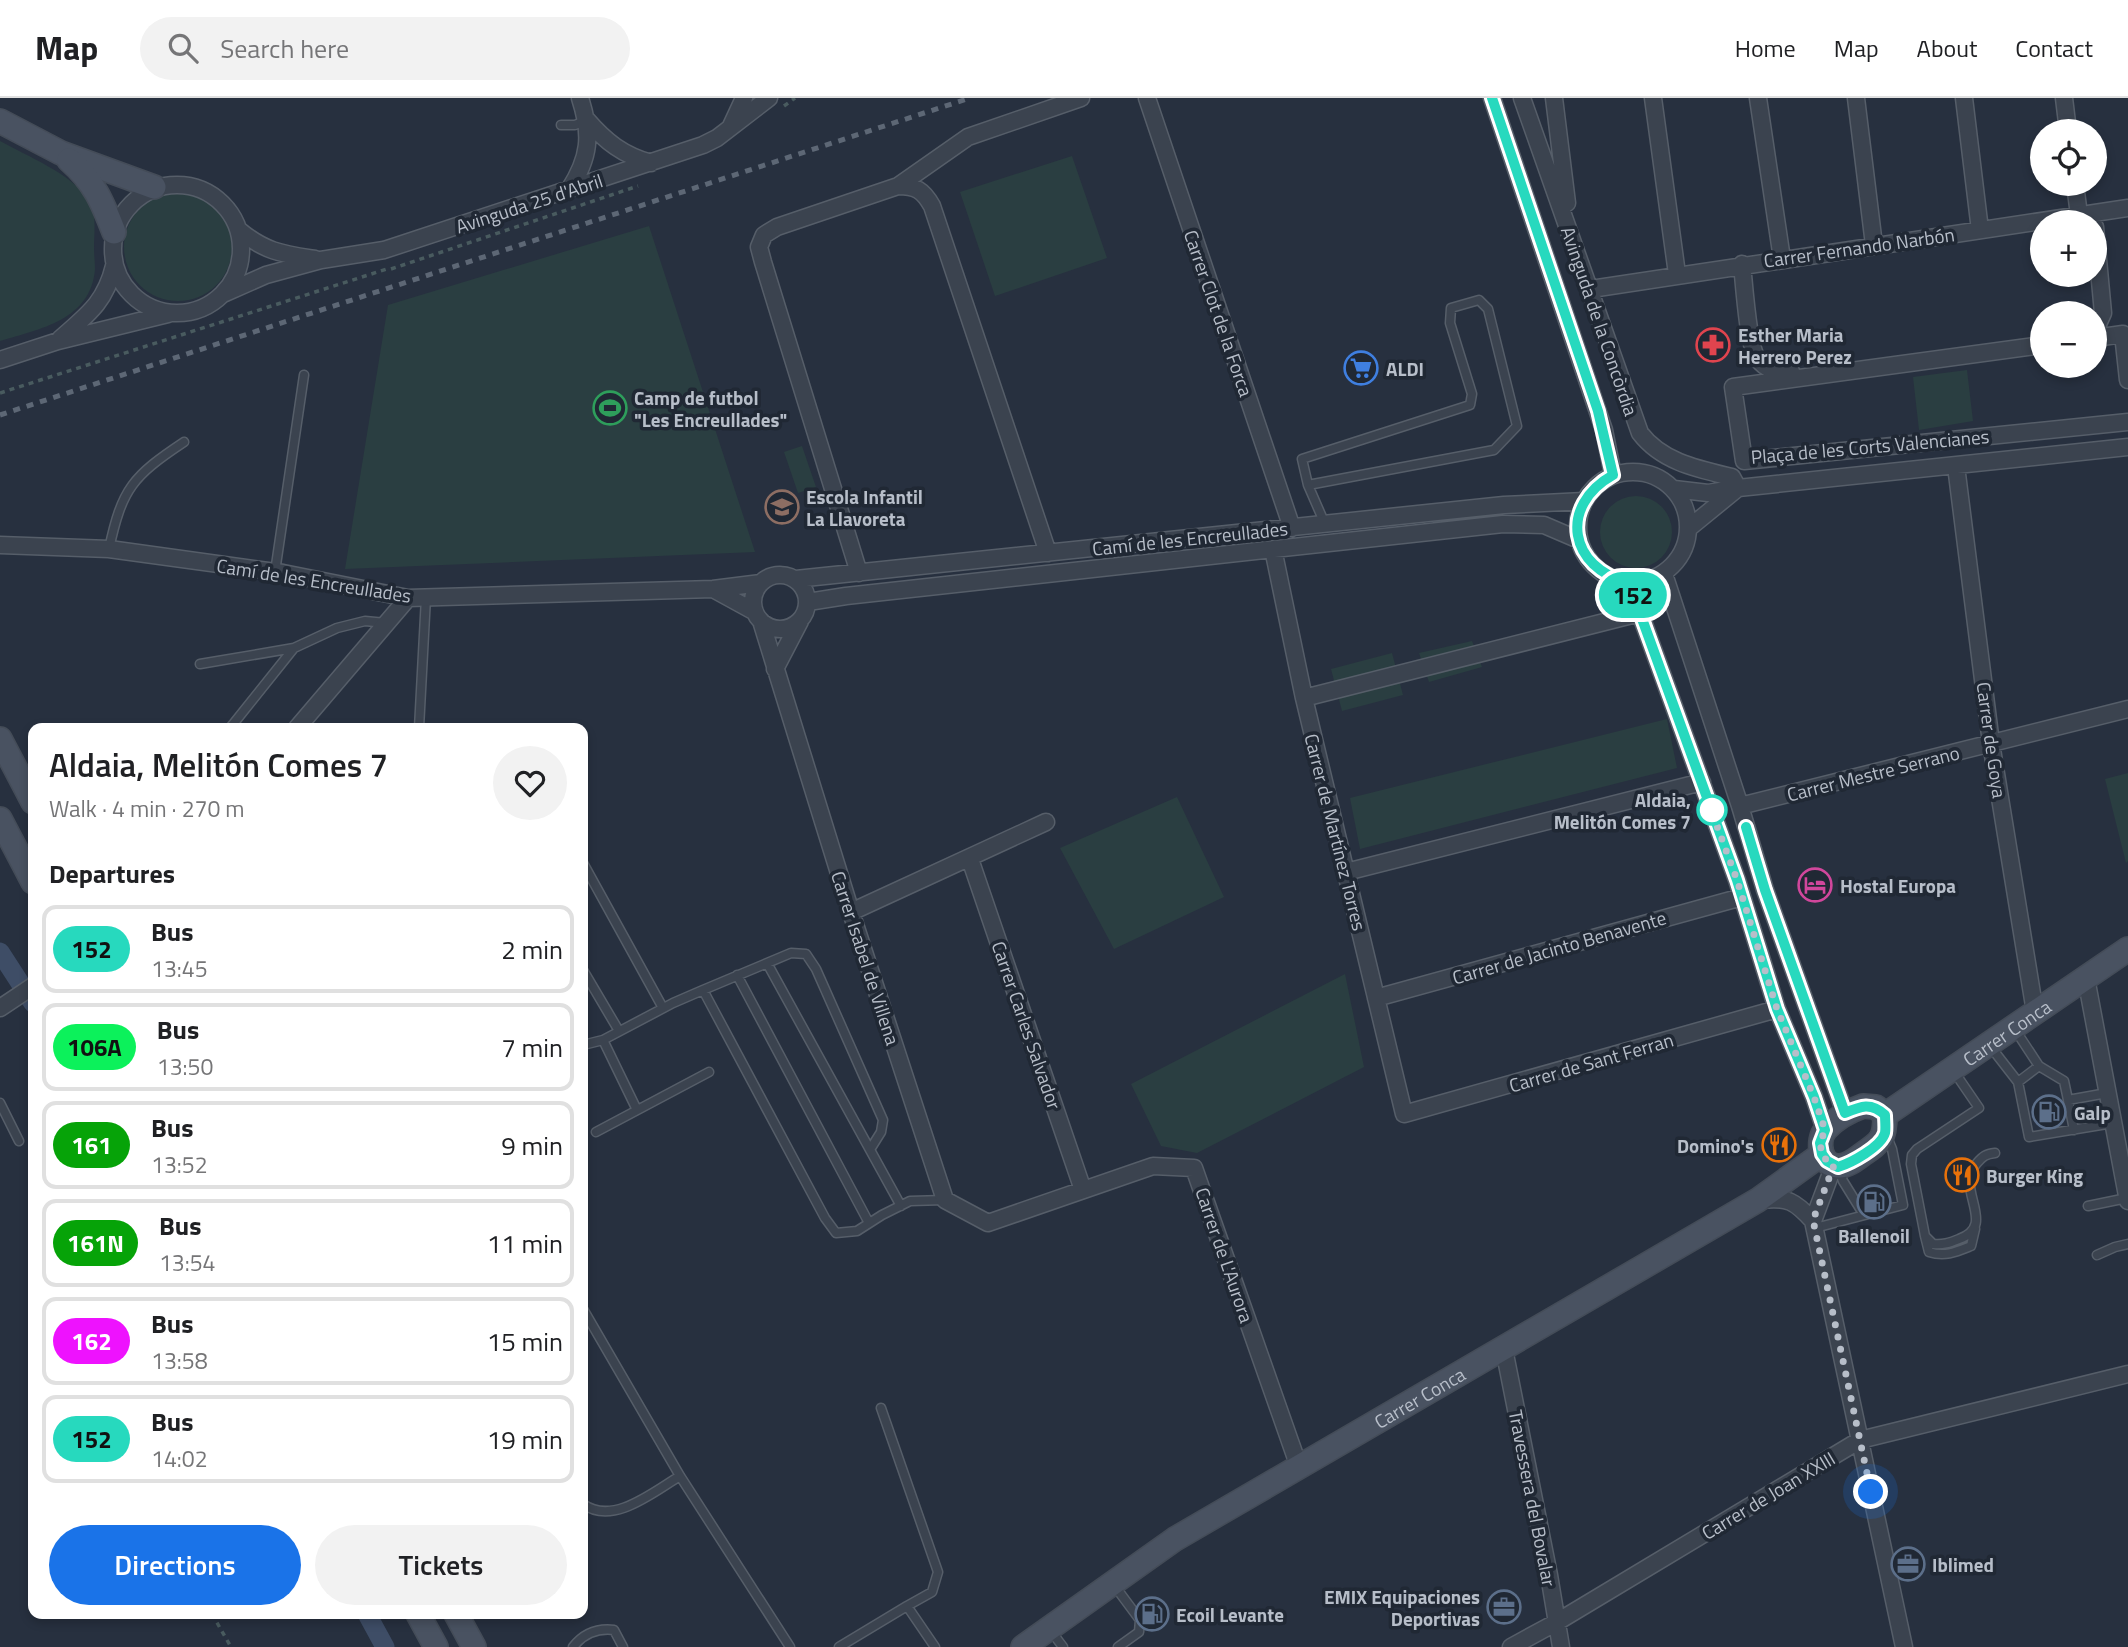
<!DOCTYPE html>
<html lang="en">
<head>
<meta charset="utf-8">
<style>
  body { margin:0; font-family:"Titillium Web",sans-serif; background:#f2f2f2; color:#202124; height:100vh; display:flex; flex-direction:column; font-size:26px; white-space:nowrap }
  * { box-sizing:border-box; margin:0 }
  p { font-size:23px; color:#757577 }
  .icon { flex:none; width:38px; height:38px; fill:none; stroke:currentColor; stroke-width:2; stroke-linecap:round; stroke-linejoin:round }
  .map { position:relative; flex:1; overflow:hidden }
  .sheet { position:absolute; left:28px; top:625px; width:560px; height:896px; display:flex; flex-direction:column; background:#fff; border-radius:14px; box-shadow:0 4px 10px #0003 }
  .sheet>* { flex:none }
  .badge { padding:0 14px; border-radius:23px; font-size:24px; line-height:46px }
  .tools { position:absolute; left:2030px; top:21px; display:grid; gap:14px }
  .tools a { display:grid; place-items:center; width:77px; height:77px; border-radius:50%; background:#fff; box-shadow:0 4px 10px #0003; font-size:35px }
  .you { position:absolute; width:35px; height:35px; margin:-18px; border:5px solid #fff; border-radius:50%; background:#1a73e8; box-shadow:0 0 0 10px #1a73e833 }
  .map>.badge { position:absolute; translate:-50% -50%; box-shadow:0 0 0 4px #fff }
  h2 { padding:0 21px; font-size:26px; line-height:63px }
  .round { display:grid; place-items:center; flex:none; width:74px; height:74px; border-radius:37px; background:#f2f2f2 }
  .summary { display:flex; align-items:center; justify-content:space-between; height:119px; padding:0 21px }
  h1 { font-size:33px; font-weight:600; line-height:52px }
  .cta { display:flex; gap:14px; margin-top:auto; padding:14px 21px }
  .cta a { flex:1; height:80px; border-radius:42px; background:#1a73e8; color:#fff; font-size:28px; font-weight:600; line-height:80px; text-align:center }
  .cta a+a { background:#f2f2f2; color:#202124 }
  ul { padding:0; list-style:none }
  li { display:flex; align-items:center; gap:21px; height:88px; margin:0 14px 10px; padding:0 7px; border:4px solid #e0e0e0; border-radius:14px }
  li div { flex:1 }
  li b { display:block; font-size:26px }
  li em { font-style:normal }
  li .badge { min-width:77px; font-weight:700; text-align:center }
  header { display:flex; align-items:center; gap:42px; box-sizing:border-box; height:98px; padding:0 35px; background:#fff; border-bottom:2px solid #e0e0e0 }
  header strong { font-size:33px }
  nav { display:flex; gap:38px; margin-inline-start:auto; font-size:24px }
  .search { width:490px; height:63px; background:#f2f2f2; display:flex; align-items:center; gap:18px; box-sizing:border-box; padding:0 24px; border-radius:38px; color:#757577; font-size:26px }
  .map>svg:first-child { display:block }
  .green { fill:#2a3e41 }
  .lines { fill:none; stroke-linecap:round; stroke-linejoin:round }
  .canal { stroke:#3e4d66; stroke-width:19 }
  .lane-casing { stroke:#565e69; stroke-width:11 }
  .street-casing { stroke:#565e69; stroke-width:19 }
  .secondary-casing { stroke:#444c58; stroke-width:26 }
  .path { stroke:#495b5f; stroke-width:3.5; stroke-dasharray:5 5; stroke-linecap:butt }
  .lane { stroke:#3b434f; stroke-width:8 }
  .street { stroke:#3b434f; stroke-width:16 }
  .secondary { stroke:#495261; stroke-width:23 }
  .rail { stroke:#5d6775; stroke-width:5; stroke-dasharray:7 7; stroke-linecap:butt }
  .line-casing { stroke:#fff; stroke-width:16 }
  .line { stroke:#27d9be; stroke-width:10 }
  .walk { stroke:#b7bec9; stroke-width:7; stroke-dasharray:0 12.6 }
  .stop-dot { fill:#fff; stroke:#27d9be; stroke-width:3.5 }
  .labels { text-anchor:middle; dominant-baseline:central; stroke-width:7; stroke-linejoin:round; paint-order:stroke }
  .street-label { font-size:19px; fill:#b7bec9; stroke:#202834 }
  .poi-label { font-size:19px; font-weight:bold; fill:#b7bec9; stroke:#202834; text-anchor:start }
  .stop-label { font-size:19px; font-weight:bold; fill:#b7bec9; stroke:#202834; text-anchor:end }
</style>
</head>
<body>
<header>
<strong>Map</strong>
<div class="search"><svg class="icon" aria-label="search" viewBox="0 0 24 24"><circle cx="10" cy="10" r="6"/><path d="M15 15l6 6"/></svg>Search here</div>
<nav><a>Home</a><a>Map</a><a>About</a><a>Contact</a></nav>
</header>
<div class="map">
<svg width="2128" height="1549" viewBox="0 0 2128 1549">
  <rect width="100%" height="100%" fill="#27303f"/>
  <path class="green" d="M 0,43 C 27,58 72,76 89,102 C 97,116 94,135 94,150 C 94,157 95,164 95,171 C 91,222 40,231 0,243 Z
    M 1072,58 L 1107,160 L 995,198 L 960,94 Z
    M124 149a54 54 0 1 1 108 0a54 54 0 1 1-108 0Z
    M 649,128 L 755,454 L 345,471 L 388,207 Z
    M 1967,272 L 1973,323 L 1919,332 L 1913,279 Z
    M 802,348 L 816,389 L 798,395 L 784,354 Z
    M1600 434a36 36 0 1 1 72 0a36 36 0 1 1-72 0Z
    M 1472,543 L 1482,569 L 1429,584 L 1419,555 Z
    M 1392,555 L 1403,597 L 1342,613 L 1331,571 Z
    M 1667,621 L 1677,670 L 1360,751 L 1350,700 Z
    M 2128,675 L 2128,763 L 2126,765 L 2105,681 Z
    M 1177,699 L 1224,799 L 1114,851 L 1060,750 Z
    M 1345,876 L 1364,969 L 1197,1055 L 1161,1048 L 1131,986 Z"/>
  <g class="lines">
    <path class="canal" d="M 0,854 L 33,905
      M 367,1516 L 385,1549"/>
    <defs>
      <path id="lane" d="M 561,27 L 575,27 L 587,22
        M 1308,387 L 1494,352 L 1517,328 L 1488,211 L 1479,202 L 1451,210 L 1450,225 L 1472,296 L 1470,307 L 1302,361 L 1308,387 L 1325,426
        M 109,451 C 122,390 133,378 184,344
        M 275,474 L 304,277
        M 200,566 L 294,550
        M 230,630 L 294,550 L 337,530 L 365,523 L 386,525
        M 419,630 L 426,499
        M 583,765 L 663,910
        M 767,865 L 901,1108
        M 583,872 L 619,933
        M 737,877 L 869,1125
        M 703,892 L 791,855 L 806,856 L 816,871 L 883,1022 L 881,1034 L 871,1050
        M 2014,930 L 2039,968 L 2064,983 L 2068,1002 L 2107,995
        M 603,942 L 637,1012
        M 583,947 L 603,942 L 673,905 L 703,892 L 825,1120 L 836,1135 L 857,1133 L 882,1117 L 910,1103 L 945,1102
        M 1990,948 L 2018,984 L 2029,1039 L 2113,1025
        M 1953,972 L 1979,1010 L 1917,1051 L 1912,1057 L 1911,1066 L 1925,1138 L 1933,1146 C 1943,1147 1949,1145 1959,1141 C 1999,1127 1953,1090 1977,1065 C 1983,1058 1986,1056 1995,1055
        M 2018,984 L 2039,968
        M 2068,1002 L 2074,1032
        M 0,1005 L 19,1043
        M 596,1034 L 709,974
        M 1839,1072 L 1843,1083 L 1864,1117
        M 2088,1108 L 2127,1100
        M 1815,1130 L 1903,1107 L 1892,1051 L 1887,1039
        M 1925,1138 L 1929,1154 C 1945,1159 1956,1154 1971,1148 L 1975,1131
        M 2097,1157 L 2115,1149 L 2128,1146
        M 583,1211 L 680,1378 L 790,1549
        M 881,1310 L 938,1474 L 932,1494 L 907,1508
        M 583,1406 C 613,1428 653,1394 680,1378
        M 1114,1487 L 1140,1522 L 1139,1534 L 1118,1549
        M 1051,1533 L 1063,1549
        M 573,1549 C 584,1535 597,1530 614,1532 L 623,1549
        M 839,1549 L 907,1508 L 935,1549"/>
      <path id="street" d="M 1147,0 L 1292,430
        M 1492,0 L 1604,332 L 1613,377
        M 1522,0 L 1640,335 C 1662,364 1698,371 1732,379 L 1738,390 L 1708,395 L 1674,391
        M 1554,0 L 1567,105
        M 1653,0 L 1677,176
        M 1758,0 L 1782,161
        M 1856,0 L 1874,147
        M 1964,0 L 1980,132
        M 2064,0 L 2068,33
        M 587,22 C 606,44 623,57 651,65
        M 731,28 L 744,0
        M 2075,86 L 2079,117
        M113 151a64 64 0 1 1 128 0a64 64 0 1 1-128 0Z
        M 898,88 L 968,39 L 1081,0
        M 569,92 C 590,59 592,37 580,0
        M 2095,129 L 2103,215 L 2098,226 L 2095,228
        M 239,132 C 265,154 283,156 315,161
        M 1742,166 C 1744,185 1748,248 1757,260 C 1766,272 1776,275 1791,273
        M 1591,191 L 2128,110
        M 223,196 L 266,177 L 321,162 L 384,152 L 703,47 L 717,40 L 769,0
        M 2095,240 L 2123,236 L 2128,282
        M 60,241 C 87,217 105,205 114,168
        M 2042,247 L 1733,289 L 1744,363 L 2128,324
        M 0,262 L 58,243 L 168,216
        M 1956,368 L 1991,645 L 2035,914
        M1578 429a55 55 0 1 1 110 0a55 55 0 1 1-110 0Z
        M 1689,430 L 1738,390 L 2128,349
        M 0,447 L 109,451 L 283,475 L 408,500 L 713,491 L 761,485
        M 1273,451 L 1304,600 L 1404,1016 L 1777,911
        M 859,475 L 763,164 L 759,149 L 764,137 L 777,129 L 898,88 C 916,88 923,92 932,108 L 1048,455
        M 1664,476 L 1740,708 L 1765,792 L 1845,1015
        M753 504a27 27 0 1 1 54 0a27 27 0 1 1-54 0Z
        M 796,481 L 1504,407 L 1584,403
        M 1629,485 L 1737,782 L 1777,911 L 1814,999 L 1825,1032
        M 713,491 L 755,514
        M 808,504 L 846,498 L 1503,426 L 1544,427 L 1579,442
        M 761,523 L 851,814 L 945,1102 L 988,1125 L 1153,1068 L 1194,1070 L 1299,1369
        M 775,571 L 800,523
        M 1304,600 L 1640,515
        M 297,630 L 408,500
        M 1740,708 L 2128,611
        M 970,761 L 1083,1092
        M 1346,774 L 1702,684
        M 851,814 L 1046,724
        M 2086,880 L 2128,1103
        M 1376,900 L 1742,799
        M 0,910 L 33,888
        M 1834,1067 L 1813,1123 L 1904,1549
        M 1761,1102 C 1788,1099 1795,1103 1813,1123
        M 1504,1251 L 1549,1477 L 1561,1549
        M 1511,1549 L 1557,1524 L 1860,1342 L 2128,1276"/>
      <g id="secondary">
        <path d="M 0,23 L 61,55 L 154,89"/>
        <path d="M 69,62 C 94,84 102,103 114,134"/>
        <path d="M 0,641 L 33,704"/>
        <path d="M 0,721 L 33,784"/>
        <path d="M 1863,1008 L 1876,1009 L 1885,1017 C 1885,1040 1882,1043 1863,1056 C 1856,1061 1848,1068 1839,1068 C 1820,1069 1816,1043 1826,1031 C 1836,1020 1849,1013 1863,1008 Z"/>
        <path id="s1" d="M 1885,1017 L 2128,851"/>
        <path d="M 418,1516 L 436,1549"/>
        <path d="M 456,1516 L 474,1549"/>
        <path id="s2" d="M 1023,1549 L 1175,1441 L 1758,1102 L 1822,1056"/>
      </g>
    </defs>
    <use href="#lane" class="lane-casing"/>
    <use href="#street" class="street-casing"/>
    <use href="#secondary" class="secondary-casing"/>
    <path class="path" d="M 784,8 L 795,0
      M 391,171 L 638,88
      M 0,295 L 390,170
      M 212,1516 L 231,1549"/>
    <use href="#lane" class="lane"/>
    <use href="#street" class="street"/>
    <use href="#secondary" class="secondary"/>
    <path class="rail" d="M 0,317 L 970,0"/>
  </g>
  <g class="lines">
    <defs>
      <path id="line" d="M 1492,0 L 1598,313 L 1613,377 C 1558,408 1569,470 1629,485 L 1737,782 L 1777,911 L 1814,999 L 1825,1032 L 1820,1045 L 1822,1056 L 1827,1063 L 1838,1069 C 1851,1065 1881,1049 1885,1035 C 1886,1030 1885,1022 1885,1017 C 1871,1004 1861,1008 1845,1015 L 1765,792 L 1746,729"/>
    </defs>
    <use href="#line" class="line-casing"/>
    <use href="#line" class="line"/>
    <path class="walk" d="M 1712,712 L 1710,709 L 1737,782 L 1777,911 L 1814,999 L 1825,1032 L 1820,1045 L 1822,1056 L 1827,1063 L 1834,1067 L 1813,1122 L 1871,1394"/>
  </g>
  <defs>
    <symbol id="pharmacy-ring" viewBox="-11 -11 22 22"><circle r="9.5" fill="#202834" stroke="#e0444e" stroke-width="1.5"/><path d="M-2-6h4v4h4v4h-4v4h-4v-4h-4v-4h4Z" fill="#e0444e"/></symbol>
    <symbol id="supermarket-ring" viewBox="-11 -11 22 22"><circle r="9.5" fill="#202834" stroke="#3f7fe0" stroke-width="1.5"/><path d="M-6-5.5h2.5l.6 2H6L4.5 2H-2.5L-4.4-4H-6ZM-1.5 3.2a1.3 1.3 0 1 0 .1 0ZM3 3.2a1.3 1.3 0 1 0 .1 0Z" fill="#3f7fe0"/></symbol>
    <symbol id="stadium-ring" viewBox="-11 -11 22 22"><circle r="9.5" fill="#202834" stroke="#2e9e5b" stroke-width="1.5"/><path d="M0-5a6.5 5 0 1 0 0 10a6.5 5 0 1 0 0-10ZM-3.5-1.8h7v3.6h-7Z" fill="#2e9e5b"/></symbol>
    <symbol id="school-ring" viewBox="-11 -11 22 22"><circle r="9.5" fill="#202834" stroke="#8d6e63" stroke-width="1.5"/><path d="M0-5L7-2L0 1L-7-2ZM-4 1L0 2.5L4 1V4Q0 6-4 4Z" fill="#8d6e63"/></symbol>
    <symbol id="hotel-ring" viewBox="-11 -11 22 22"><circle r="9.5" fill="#202834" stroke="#d1479c" stroke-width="1.5"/><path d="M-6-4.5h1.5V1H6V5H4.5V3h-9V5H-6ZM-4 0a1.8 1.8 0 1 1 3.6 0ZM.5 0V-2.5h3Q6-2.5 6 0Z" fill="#d1479c"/></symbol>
    <symbol id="fuel-ring" viewBox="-11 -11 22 22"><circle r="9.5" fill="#202834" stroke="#5c6f8a" stroke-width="1.5"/><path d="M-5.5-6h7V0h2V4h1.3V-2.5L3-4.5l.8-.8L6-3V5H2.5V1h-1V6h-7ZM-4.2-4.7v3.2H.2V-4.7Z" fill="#5c6f8a"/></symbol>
    <symbol id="restaurant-ring" viewBox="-11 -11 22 22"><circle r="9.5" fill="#202834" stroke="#e8710a" stroke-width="1.5"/><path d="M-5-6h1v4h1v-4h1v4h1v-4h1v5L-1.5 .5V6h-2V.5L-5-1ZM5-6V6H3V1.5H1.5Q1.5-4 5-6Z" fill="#e8710a"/></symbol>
    <symbol id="office-ring" viewBox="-11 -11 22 22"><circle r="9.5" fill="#202834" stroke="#5c6f8a" stroke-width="1.5"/><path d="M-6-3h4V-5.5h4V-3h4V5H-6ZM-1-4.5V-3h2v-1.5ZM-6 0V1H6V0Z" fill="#5c6f8a"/></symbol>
  </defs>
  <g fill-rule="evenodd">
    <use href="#pharmacy-ring" x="1694" y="228" width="38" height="38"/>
    <use href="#supermarket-ring" x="1342" y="251" width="38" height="38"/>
    <use href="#stadium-ring" x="591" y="291" width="38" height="38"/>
    <use href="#school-ring" x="763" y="390" width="38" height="38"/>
    <use href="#hotel-ring" x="1796" y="768" width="38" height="38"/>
    <use href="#fuel-ring" x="2030" y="995" width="38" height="38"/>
    <use href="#restaurant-ring" x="1760" y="1028" width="38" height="38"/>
    <use href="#restaurant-ring" x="1943" y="1058" width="38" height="38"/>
    <use href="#fuel-ring" x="1855" y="1085" width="38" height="38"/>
    <use href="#office-ring" x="1889" y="1447" width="38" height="38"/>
    <use href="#office-ring" x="1485" y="1490" width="38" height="38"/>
    <use href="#fuel-ring" x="1133" y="1497" width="38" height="38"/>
  </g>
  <circle class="stop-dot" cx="1712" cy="712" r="14"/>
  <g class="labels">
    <g class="street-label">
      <text transform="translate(529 105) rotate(-18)">Avinguda 25 d'Abril</text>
      <text transform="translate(1859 149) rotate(-8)">Carrer Fernando Narbón</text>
      <text transform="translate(1219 215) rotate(71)">Carrer Clot de la Forca</text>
      <text transform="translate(1600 223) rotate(71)">Avinguda de la Concòrdia</text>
      <text transform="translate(1870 348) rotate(-5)">Plaça de les Corts Valencianes</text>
      <text transform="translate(1190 440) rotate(-6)">Camí de les Encreullades</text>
      <text transform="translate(314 482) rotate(9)">Camí de les Encreullades</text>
      <text transform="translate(1992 642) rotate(82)">Carrer de Goya</text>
      <text transform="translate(1873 675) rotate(-14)">Carrer Mestre Serrano</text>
      <text transform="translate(1336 734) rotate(76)">Carrer de Martínez Torres</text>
      <text transform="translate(1559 849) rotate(-16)">Carrer de Jacinto Benavente</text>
      <text transform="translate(866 860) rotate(72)">Carrer Isabel de Villena</text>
      <text transform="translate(1027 927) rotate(71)">Carrer Carles Salvador</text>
      <text stroke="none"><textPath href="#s1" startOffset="147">Carrer Conca</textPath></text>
      <text transform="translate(1591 964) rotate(-16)">Carrer de Sant Ferran</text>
      <text transform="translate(1225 1157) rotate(71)">Carrer de L'Aurora</text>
      <text stroke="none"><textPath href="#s2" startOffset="469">Carrer Conca</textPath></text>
      <text transform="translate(1768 1397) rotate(-31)">Carrer de Joan XXIII</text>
      <text transform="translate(1533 1400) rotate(79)">Travessera del Bovalar</text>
    </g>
    <g class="poi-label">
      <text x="1738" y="236">Esther Maria<tspan x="1738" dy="22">Herrero Perez</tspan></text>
      <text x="1386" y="270">ALDI</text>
      <text x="634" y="299">Camp de futbol<tspan x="634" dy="22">"Les Encreullades"</tspan></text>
      <text x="806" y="398">Escola Infantil<tspan x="806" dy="22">La Llavoreta</tspan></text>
      <text x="1840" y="787">Hostal Europa</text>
      <text x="2074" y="1014">Galp</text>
      <text x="1754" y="1047" text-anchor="end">Domino's</text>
      <text x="1986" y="1077">Burger King</text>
      <text x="1874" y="1137" text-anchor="middle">Ballenoil</text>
      <text x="1932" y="1466">Iblimed</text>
      <text x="1480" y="1498" text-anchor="end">EMIX Equipaciones<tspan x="1480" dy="22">Deportivas</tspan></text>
      <text x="1176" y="1516">Ecoil Levante</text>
    </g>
    <g class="stop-label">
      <text x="1691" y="701">Aldaia,<tspan x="1691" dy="22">Melitón Comes 7</tspan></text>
    </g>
  </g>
</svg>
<div class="tools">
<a><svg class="icon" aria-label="locate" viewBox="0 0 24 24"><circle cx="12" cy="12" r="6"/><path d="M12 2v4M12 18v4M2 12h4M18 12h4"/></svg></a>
<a>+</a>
<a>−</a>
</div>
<div class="you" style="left:1871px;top:1394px"></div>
<b class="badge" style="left:1633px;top:497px;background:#27d9be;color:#111">152</b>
<section class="sheet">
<div class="summary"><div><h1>Aldaia, Melitón Comes 7</h1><p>Walk · 4 min · 270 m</p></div><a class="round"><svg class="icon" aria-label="heart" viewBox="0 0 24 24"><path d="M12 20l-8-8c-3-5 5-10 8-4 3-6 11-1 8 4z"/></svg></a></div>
<h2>Departures</h2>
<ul>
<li><span class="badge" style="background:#27d9be;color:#111">152</span><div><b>Bus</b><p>13:45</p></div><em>2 min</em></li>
<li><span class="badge" style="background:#0cf15b;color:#111">106A</span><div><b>Bus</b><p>13:50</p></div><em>7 min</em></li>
<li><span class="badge" style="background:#06a308;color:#fff">161</span><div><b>Bus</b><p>13:52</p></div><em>9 min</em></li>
<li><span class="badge" style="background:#06a308;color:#fff">161N</span><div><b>Bus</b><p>13:54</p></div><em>11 min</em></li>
<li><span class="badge" style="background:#ee12fe;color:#fff">162</span><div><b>Bus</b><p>13:58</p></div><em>15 min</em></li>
<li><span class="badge" style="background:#27d9be;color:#111">152</span><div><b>Bus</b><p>14:02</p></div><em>19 min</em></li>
</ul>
<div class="cta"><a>Directions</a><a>Tickets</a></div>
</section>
</div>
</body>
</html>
